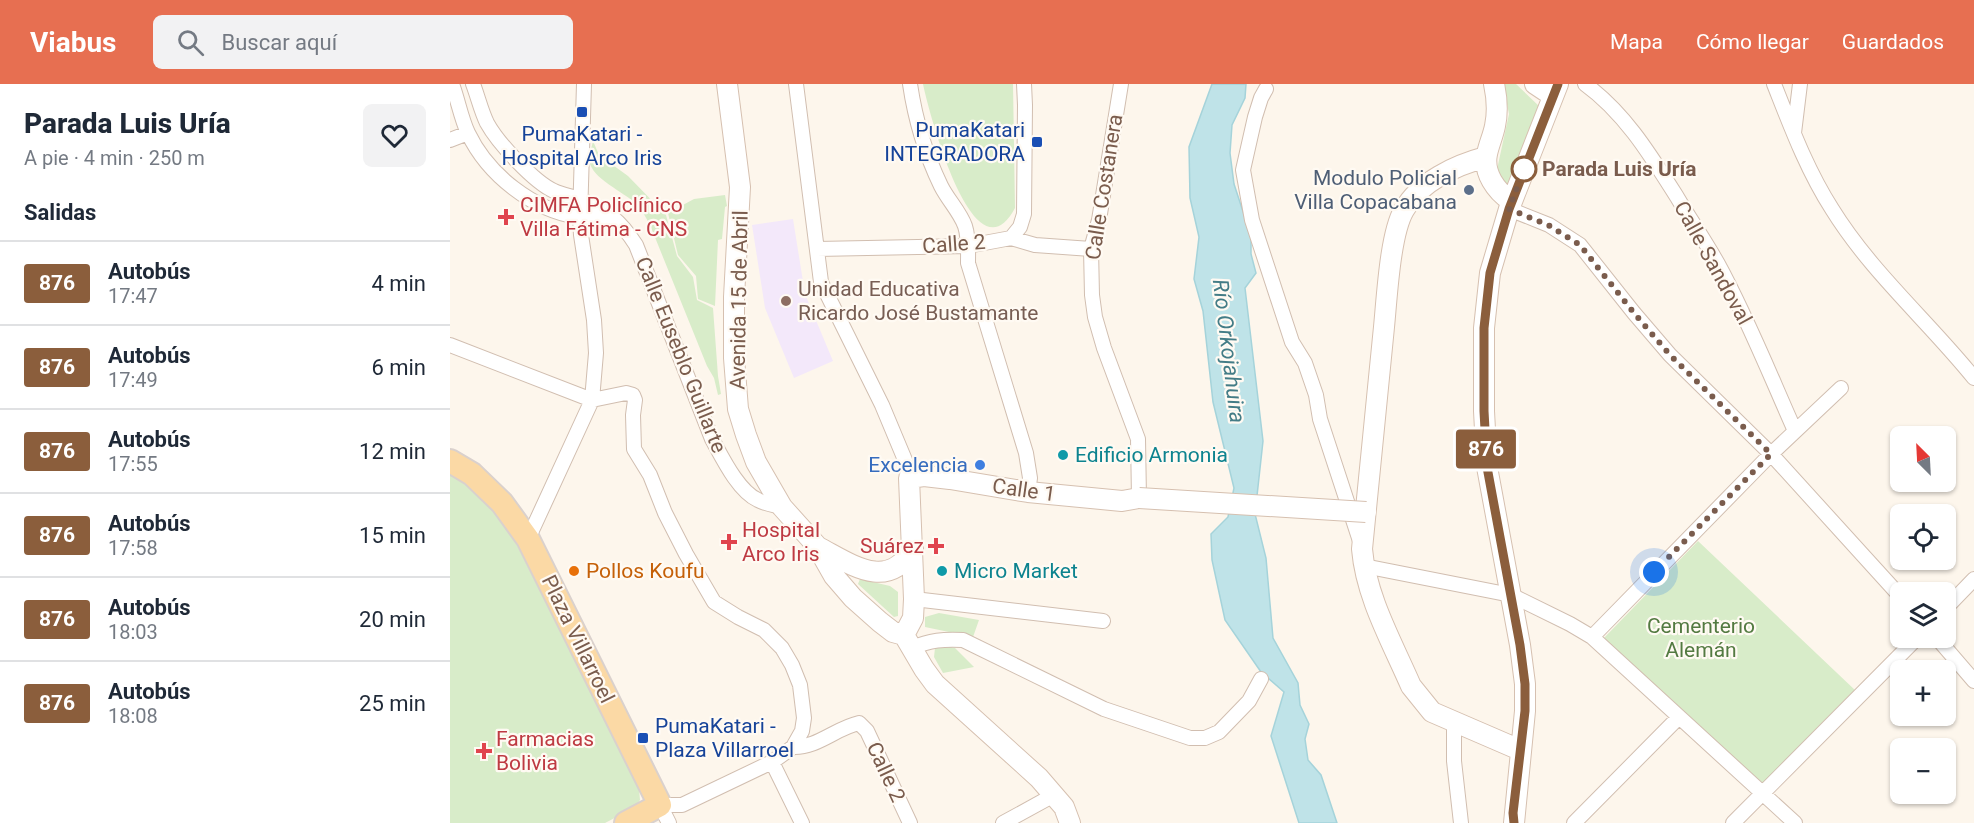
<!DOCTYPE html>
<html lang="es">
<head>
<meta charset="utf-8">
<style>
  body { margin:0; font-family:Roboto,sans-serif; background:#f2f2f3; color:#1f2937; height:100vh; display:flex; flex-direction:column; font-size:22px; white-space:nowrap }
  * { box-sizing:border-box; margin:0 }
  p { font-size:20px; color:#747a83 }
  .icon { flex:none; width:33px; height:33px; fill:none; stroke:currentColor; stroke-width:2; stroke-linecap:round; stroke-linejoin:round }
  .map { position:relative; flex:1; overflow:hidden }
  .details { display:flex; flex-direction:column; background:#fff; width:450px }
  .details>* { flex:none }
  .badge { padding:0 12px; border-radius:4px; font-size:21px; line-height:39px }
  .needle { width:39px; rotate:336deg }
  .buttons { position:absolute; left:1440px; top:342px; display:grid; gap:12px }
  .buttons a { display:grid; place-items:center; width:66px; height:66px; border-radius:9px; background:#fff; box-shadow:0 2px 4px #0004; font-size:30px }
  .you { position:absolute; width:30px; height:30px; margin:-15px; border:4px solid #fff; border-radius:50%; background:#1a73e8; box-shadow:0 0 0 9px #1a73e833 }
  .map>.badge { position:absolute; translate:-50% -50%; box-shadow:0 0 0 3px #fff }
  h2 { padding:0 24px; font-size:22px; line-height:54px }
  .round { display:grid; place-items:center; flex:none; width:63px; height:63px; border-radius:9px; background:#f2f2f3 }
  .summary { display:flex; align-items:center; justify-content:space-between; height:102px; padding:0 24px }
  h1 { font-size:28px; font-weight:800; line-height:45px }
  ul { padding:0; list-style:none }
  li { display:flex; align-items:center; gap:18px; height:84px; padding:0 24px; border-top:2px solid #e0e1e3 }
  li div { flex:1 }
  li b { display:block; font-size:22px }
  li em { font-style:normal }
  li .badge { min-width:66px; font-weight:700; text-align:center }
  header { display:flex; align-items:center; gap:36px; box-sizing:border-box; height:84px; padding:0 30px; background:#e76f51; color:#fff }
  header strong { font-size:28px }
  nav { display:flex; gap:33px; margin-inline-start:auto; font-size:21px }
  .search { width:420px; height:54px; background:#f2f2f3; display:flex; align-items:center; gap:15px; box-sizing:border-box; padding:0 21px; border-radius:9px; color:#747a83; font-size:22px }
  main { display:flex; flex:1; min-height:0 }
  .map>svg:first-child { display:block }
  .education { fill:#f3e8fa }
  .green { fill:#d8ecc9 }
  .water { fill:#bfe3e8; stroke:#a5d3da; stroke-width:1.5 }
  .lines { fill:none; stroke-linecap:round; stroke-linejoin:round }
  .street-casing { stroke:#d1beb0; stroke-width:16 }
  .secondary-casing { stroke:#d6c0b0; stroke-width:22 }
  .primary-casing { stroke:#dad1cd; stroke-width:26 }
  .street { stroke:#fff; stroke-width:14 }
  .secondary { stroke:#fff; stroke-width:20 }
  .primary { stroke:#fbd9a5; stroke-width:22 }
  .secondary-bridge-casing { stroke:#d6c0b0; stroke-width:22; stroke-linecap:butt }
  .secondary-bridge { stroke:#fff; stroke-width:20 }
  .line-casing { stroke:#fff; stroke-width:14 }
  .line { stroke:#8b5e3c; stroke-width:9 }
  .walk { stroke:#7a5c4d; stroke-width:6; stroke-dasharray:0 10.8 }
  .transit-dot { fill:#1a4fb4; stroke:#fffaf3; stroke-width:2 }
  .stop-dot { fill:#fff; stroke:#8b5e3c; stroke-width:3 }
  .service-dot { fill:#5c6f8a; stroke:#fffaf3; stroke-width:2 }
  .health-dot { fill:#e0444e; stroke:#fffaf3; stroke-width:2 }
  .education-dot { fill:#8d6e63; stroke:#fffaf3; stroke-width:2 }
  .culture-dot { fill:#0f9aa8; stroke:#fffaf3; stroke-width:2 }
  .shop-dot { fill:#3f7fe0; stroke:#fffaf3; stroke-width:2 }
  .food-dot { fill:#e8710a; stroke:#fffaf3; stroke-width:2 }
  .labels { text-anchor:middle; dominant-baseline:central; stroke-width:4.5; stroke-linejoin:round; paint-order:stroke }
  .transit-label { font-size:21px; fill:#164399; stroke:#fffaf3; text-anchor:end }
  .stop-label { font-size:21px; font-weight:bold; fill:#7a5c4d; stroke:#fffaf3; text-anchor:start }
  .service-label { font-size:21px; fill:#4e5e75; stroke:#fffaf3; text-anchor:end }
  .street-label { font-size:21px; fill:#7a5c4d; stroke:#fffaf3 }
  .health-label { font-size:21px; fill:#be3a42; stroke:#fffaf3; text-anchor:start }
  .education-label { font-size:21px; fill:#785e54; stroke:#fffaf3; text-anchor:start }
  .culture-label { font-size:21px; fill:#0d838f; stroke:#fffaf3; text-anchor:start }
  .shop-label { font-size:21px; fill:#366cbe; stroke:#fffaf3; text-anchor:end }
  .food-label { font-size:21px; fill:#c56008; stroke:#fffaf3; text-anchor:start }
  .park-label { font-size:21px; fill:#537a41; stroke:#fffaf3 }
  .water-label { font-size:22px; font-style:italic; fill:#437c86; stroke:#fffaf3 }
</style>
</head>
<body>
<header>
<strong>Viabus</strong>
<div class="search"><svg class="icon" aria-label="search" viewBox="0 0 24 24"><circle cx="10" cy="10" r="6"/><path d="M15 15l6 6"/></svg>Buscar aquí</div>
<nav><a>Mapa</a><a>Cómo llegar</a><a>Guardados</a></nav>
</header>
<main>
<section class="details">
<div class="summary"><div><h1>Parada Luis Uría</h1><p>A pie · 4 min · 250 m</p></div><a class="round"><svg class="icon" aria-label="heart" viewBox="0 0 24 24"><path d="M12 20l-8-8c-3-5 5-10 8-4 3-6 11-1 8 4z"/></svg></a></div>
<h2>Salidas</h2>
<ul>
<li><span class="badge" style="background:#8b5e3c;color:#fff">876</span><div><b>Autobús</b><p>17:47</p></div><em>4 min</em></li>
<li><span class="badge" style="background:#8b5e3c;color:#fff">876</span><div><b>Autobús</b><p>17:49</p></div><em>6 min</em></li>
<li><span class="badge" style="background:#8b5e3c;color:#fff">876</span><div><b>Autobús</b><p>17:55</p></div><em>12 min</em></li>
<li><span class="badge" style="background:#8b5e3c;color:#fff">876</span><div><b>Autobús</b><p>17:58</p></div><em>15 min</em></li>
<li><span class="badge" style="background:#8b5e3c;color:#fff">876</span><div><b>Autobús</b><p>18:03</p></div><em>20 min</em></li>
<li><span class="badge" style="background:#8b5e3c;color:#fff">876</span><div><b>Autobús</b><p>18:08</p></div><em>25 min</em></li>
</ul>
</section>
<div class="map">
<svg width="1524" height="739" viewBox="0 0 1524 739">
  <rect width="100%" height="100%" fill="#fdf6ec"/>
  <path class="education" d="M 343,135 L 355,210 L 383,277 L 344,294 L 315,224 L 302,141 Z"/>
  <path class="green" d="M 473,0 L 563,0 L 565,124 C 524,201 478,25 473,0 Z
    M 1053,0 L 1066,0 L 1090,23 L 1061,98 L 1056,100 L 1046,90 L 1059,30 Z
    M 143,57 L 149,71 L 178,92 L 216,131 L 227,172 L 243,193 L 247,216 L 263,224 L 268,292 L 271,310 L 268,311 L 264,294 L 257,282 L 200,141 C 196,134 193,127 187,121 C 174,107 142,96 139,76 C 139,71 142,62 143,57 Z
    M 275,111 L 277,122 L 275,123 L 272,155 L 268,156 L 265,222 L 248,215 L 246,192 L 228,171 L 218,129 L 244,115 Z
    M 0,387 C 28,407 50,431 67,461 L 189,705 L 190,716 L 177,736 L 182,725 L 155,739 L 0,739 Z
    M 1248,457 L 1406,607 L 1315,704 L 1153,555 Z
    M 410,495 L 440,502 L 448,508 L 448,532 L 444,533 L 408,500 Z
    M 489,529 L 529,536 L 523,553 L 475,543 L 475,533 Z
    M 492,561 L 505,564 L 524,583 L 493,589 L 484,573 L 485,564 Z"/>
  <path class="water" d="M 762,0 L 796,0 L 795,14 L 782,41 L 780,69 L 784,100 L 801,152 L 801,170 L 806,189 L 795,204 L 813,357 L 805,430 L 816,474 L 823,554 L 848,599 L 850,621 L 859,640 L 855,655 L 858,676 L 871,691 L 887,739 L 849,739 L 821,652 L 834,608 L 811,588 L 775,536 L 762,476 L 761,450 L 778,433 L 784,404 L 763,318 L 753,227 L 744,195 L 749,153 L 740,114 L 739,63 Z"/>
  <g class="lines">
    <defs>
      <path id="street" d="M 2,0 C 8,16 11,34 18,49 C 38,91 83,126 128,133 C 138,135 151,133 161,132
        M 23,0 C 28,13 31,27 37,39 C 48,59 84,98 104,107 C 112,111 122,112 130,115 C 158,127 170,136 186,161 L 262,355 C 272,373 288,407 308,416 C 315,420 324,421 332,423
        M 346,0 L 371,198 L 432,321 L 455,376 L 459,394
        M 460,0 C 465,34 476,71 491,102 C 498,116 510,128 515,142 C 519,154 518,168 518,179 L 576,369 L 580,394 L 578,408
        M 671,0 L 649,136 L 641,165 L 642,211 L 645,233 L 654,264 L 688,355 L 689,414
        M 1135,0 C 1175,29 1201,72 1227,113 C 1240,135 1255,157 1268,180 C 1297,233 1320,291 1345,347
        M 1324,0 C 1341,43 1357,86 1382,125 C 1421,188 1478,237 1524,294
        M 816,5 L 811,14 L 805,33 L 793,86 L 802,136 L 842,258 L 855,279 L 866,311 L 870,335 L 910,457
        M 1344,49 L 1350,0
        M 0,56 L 18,49
        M 1059,125 L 1099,141 L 1130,161 L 1184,229 L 1220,271 L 1321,370 L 1450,512
        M 561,154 L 570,143 L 574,130 L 575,21 L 574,0
        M 367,165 L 518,162 L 561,154 L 585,161 L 641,165
        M 0,261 L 142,316 L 176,309 L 183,311 L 185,316 L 183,331 L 184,365 L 200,391 L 215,429 L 236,470 L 264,518 L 288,533 L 314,546 L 332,564 L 342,581 L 350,601 L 354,634 L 352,647 L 343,663 L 322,678 L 232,721 L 210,721 L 219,739
        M 78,455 L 142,316 L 146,269 L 144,236 L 131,151 L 130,134 L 134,0
        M 914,482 L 1061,511 L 1120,540 L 1142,553 L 1345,739
        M 464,515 L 653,537
        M 1496,524 L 1524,495
        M 1142,553 L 1321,370 L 1391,304
        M 1487,554 L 1524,597
        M 462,564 C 480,556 494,555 513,556 L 654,625 L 740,654 L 755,654 L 769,648 L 799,617 L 811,595
        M 1004,637 L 1004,677 L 1011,739
        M 343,663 C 367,664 386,644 409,639 L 417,647 L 460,739
        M 322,678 L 352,739
        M 553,739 L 604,711
        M 1124,739 L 1229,633
        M 1283,739 L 1467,554"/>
      <path id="secondary" d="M 277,0 L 290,103 L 284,213 L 284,274 L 288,325 L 296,351 L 306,378 L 332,423 L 367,462 L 384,492 L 403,514 L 430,538 L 443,548 L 454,551
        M 1044,0 C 1047,14 1048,28 1045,42 C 1043,52 1039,60 1037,70 C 1033,89 1046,107 1061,117
        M 1085,0 L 1103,12
        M 1036,73 C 1006,81 969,98 954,126 C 940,150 937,213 934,243 C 927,317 920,391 912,465 C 916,513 942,558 961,602 L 982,628 L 1070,666
        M 368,463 C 401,480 437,508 463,465
        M 454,551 L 463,534 L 464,515 L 459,394 L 474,392 L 500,395 L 578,408 L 672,417 L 689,414
        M 454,551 L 474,585 L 485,600 L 589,694 L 614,723 L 620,739
        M 1064,739 L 1075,627 L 1075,600 L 1070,561 L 1037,383 L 1034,327 L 1034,244 L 1040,189 L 1059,125 L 1108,0"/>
      <path id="primary" d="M 0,377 L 22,390 L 52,419 L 78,455 L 210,721 L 176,739"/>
    </defs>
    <use href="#street" class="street-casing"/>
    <use href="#secondary" class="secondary-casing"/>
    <use href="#primary" class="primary-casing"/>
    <use href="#street" class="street"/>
    <use href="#secondary" class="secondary"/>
    <use href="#primary" class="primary"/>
    <defs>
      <path id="secondary-bridge" d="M 689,414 L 916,428"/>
    </defs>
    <use href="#secondary-bridge" class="secondary-bridge-casing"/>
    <use href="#secondary-bridge" class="secondary-bridge"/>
  </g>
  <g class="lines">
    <defs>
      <path id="line" d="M 1064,739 L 1063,729 L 1075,627 L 1075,600 L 1070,561 L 1037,383 L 1034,327 L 1034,244 L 1040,189 L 1059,125 L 1108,0"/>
    </defs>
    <use href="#line" class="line-casing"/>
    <use href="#line" class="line"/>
    <path class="walk" d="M 1074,85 L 1078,75 L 1059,125 L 1098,141 L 1130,161 L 1184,229 L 1220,271 L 1321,370 L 1204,488"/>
  </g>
  <g class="transit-dot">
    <rect x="126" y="22" width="12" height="12" rx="3"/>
    <rect x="581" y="52" width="12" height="12" rx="3"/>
    <rect x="187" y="648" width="12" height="12" rx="3"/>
  </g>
  <circle class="stop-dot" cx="1074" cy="85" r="12"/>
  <circle class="service-dot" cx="1019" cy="106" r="6"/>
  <g class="health-dot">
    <path d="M53 124h6v6h6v6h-6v6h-6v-6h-6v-6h6z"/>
    <path d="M276 449h6v6h6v6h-6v6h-6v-6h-6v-6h6z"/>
    <path d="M483 453h6v6h6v6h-6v6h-6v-6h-6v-6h6z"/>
    <path d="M31 658h6v6h6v6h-6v6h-6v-6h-6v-6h6z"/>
  </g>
  <circle class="education-dot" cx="336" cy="217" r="6"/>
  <g class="culture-dot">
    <circle cx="613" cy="371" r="6"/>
    <circle cx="492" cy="487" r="6"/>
  </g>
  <circle class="shop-dot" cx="530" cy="381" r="6"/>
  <circle class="food-dot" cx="124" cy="487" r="6"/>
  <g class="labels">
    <g class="transit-label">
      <text x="575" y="46">PumaKatari<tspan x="575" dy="24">INTEGRADORA</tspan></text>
      <text x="132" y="50" text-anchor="middle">PumaKatari -<tspan x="132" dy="24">Hospital Arco Iris</tspan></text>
      <text x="205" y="642" text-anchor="start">PumaKatari -<tspan x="205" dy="24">Plaza Villarroel</tspan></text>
    </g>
    <g class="stop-label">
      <text x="1092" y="85">Parada Luis Uría</text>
    </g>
    <g class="service-label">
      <text x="1007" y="94">Modulo Policial<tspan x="1007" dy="24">Villa Copacabana</tspan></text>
    </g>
    <g class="street-label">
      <text transform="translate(654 103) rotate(-81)">Calle Costanera</text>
      <text transform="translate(504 160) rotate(-4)">Calle 2</text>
      <text transform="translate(1263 179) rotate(61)">Calle Sandoval</text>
      <text transform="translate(289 216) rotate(-89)">Avenida 15 de Abril</text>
      <text transform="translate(231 271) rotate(68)">Calle Euseblo Guillarte</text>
      <text transform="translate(574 406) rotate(8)">Calle 1</text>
      <text transform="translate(128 555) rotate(64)">Plaza Villarroel</text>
      <text transform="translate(436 688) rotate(65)">Calle 2</text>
    </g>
    <g class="health-label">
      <text x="70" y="121">CIMFA Policlínico<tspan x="70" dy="24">Villa Fátima - CNS</tspan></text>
      <text x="292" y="446">Hospital<tspan x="292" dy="24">Arco Iris</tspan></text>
      <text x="474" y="462" text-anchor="end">Suárez</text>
      <text x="46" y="655">Farmacias<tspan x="46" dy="24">Bolivia</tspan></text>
    </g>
    <g class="education-label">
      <text x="348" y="205">Unidad Educativa<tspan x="348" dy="24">Ricardo José Bustamante</tspan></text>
    </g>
    <g class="culture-label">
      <text x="625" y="371">Edificio Armonia</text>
      <text x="504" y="487">Micro Market</text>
    </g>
    <g class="shop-label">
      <text x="518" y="381">Excelencia</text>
    </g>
    <g class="food-label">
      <text x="136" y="487">Pollos Koufu</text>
    </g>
    <g class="park-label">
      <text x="1251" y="542">Cementerio<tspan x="1251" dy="24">Alemán</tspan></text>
    </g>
    <g class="water-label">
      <text transform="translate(779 267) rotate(83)">Río Orkojahuira</text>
    </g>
  </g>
</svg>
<div class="buttons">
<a><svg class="needle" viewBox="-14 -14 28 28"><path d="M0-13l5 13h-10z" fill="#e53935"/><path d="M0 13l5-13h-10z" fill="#747a83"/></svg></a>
<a><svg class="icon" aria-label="locate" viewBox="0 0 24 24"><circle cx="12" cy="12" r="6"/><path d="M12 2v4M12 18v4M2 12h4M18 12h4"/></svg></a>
<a><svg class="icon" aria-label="layers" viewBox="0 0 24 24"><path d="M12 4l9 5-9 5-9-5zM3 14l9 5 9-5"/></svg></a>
<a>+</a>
<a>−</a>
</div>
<div class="you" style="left:1204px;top:488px"></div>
<b class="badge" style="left:1036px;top:365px;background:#8b5e3c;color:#fff">876</b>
</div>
</main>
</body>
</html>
